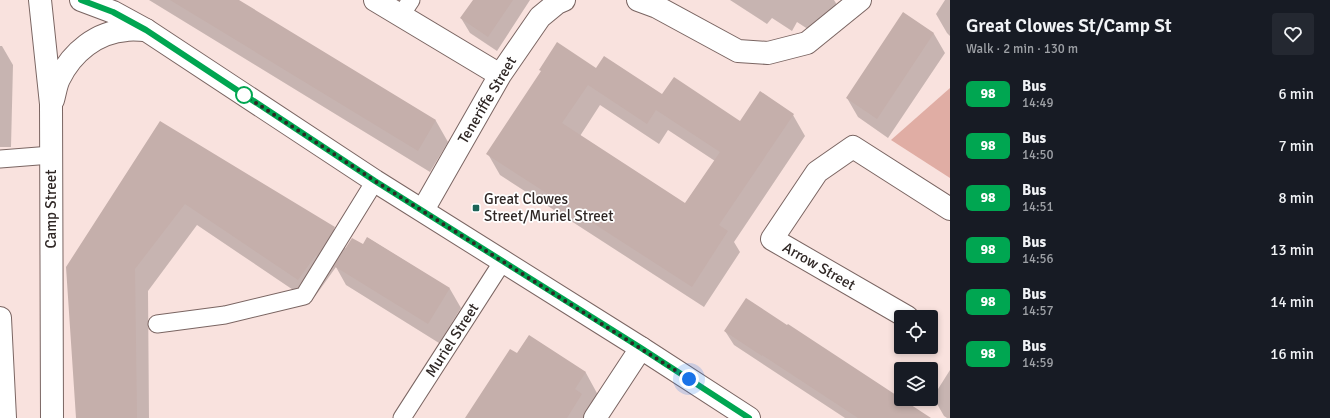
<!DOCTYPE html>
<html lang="en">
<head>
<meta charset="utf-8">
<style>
  body { margin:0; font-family:Signika,sans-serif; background:#242831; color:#f1f3f6; height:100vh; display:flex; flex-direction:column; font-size:15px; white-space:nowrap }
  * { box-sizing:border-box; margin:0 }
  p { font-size:13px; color:#9ea1a6 }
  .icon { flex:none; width:22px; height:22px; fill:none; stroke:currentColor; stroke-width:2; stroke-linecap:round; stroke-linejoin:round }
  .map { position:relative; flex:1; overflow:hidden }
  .side { display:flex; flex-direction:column; background:#171b24; width:380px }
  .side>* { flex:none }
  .badge { padding:0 8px; border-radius:6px; font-size:14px; line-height:26px }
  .fabs { position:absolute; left:894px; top:310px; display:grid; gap:8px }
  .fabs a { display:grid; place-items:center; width:44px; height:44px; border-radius:4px; background:#171b24; box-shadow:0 2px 6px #0003; font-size:20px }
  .you { position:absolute; width:20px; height:20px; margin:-10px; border:3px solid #fff; border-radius:50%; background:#1a73e8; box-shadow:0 0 0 6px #1a73e833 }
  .map>.badge { position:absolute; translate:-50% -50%; box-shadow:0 0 0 2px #fff }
  .round { display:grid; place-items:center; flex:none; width:42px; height:42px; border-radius:4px; background:#242831 }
  .overview { display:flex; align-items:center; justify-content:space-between; height:68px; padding:0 16px }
  h1 { font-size:19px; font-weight:600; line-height:30px }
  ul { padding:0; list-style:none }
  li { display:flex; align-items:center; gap:12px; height:52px; padding:0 16px }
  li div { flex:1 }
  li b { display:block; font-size:15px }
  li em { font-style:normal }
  li .badge { min-width:44px; font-weight:700; text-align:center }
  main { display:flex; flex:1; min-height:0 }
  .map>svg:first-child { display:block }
  .green { fill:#e0ada4 }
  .shadow { fill:#0003; fill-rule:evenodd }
  .building { fill:#c5afab; fill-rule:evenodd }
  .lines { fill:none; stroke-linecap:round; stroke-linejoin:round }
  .service-casing { stroke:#7a6562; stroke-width:19 }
  .minor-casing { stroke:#7a6562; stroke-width:24 }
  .secondary-casing { stroke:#7a6562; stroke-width:24 }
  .primary-casing { stroke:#7a6562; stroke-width:24 }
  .service { stroke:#fff; stroke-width:17 }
  .minor { stroke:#fff; stroke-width:22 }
  .secondary { stroke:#fff; stroke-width:22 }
  .primary { stroke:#fff; stroke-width:22 }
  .line-casing { stroke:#fff; stroke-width:9 }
  .line { stroke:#00a651; stroke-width:6 }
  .walk { stroke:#2f2725; stroke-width:4; stroke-dasharray:0 7.2 }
  .stop-dot { fill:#fff; stroke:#00a651; stroke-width:2 }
  .poi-dot { fill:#1c6458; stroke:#fff; stroke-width:1.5 }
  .labels { text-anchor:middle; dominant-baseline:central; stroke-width:3.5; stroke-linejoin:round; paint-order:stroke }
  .street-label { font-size:15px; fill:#2f2725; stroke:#fff }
  .poi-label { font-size:15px; fill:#2f2725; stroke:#fff; text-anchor:start }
</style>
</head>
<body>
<main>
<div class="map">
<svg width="950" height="418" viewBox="0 0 950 418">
  <rect width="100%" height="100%" fill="#f9e2de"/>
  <path class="green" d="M 950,88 L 950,178 L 891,140 Z"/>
  <path class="shadow" d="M 149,0 L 237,0 L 436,121 L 448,142 L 430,172 Z
    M 474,0 L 530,0 L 497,51 L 470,33 L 461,18 Z
    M 730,0 L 834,0 L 839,8 L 820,37 L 797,22 L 792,31 L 772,18 L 767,24 Z
    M 945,0 L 950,0 L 950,36 L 947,33 L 936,14 Z
    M 903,14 L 934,34 L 945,53 L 888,138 L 858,117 L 847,98 Z
    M 0,46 L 2,46 L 13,65 L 11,147 L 0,147 Z
    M 597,69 L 662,95 L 741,122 L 793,115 L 805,136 L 734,242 L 740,252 L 704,307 L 500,175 L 488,154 ZM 600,105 L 659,144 L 668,130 L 715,161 L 685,204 L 580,136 Z
    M 161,123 L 334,228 L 346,249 L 363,246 L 368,238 L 450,289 L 461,308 L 439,343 L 346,285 L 336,267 L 311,302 L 197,225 L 148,291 L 149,418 L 77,418 Z
    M 725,331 L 919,418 L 845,418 L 734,345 Z
    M 529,336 L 586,373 L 598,395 L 594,418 L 466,418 L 517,355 Z
    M 950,370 L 950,418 L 947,418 L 944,416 L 933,397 Z"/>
  <path class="building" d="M 170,0 L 239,0 L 436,120 L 418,151 Z
    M 473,0 L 513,0 L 488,37 L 460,18 Z
    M 903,12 L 934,33 L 877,119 L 846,98 Z
    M 557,42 L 596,68 L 604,56 L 662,94 L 674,77 L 740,121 L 760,91 L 794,114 L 719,225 L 728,231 L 692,287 L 486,154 L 541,71 L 539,70 ZM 588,85 L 647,124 L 656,110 L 720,152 L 685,203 L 562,123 Z
    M 160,121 L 335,227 L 317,256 L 316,255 L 298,280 L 185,204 L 135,269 L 137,418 L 76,418 L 66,267 Z
    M 367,237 L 450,288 L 428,324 L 334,266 L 352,238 L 363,244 Z
    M 746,298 L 787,325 L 788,324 L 931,418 L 858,418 L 762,355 L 762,356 L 724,331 Z
    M 529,335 L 586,372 L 575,389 L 582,394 L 567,418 L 465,418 L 510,349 L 517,353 Z"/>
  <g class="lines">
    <defs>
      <path id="service" d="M 401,15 L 411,0
        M 0,159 L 51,155
        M 157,324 L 225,315 L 304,296 L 375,181
        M 402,418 L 503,261"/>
      <path id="minor" d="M 375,0 L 500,75
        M 638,0 L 657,7 L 738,51 L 768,53 L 807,43 L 860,0
        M 423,210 L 500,75 L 540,17 L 557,3 L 564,0
        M 907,317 L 772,239 L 817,172 L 853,147 L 950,209
        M 0,318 L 5,418
        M 595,418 L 641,348"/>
      <path id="secondary" d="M 40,0 L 51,104 L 52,418
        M 53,100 C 55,93 56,85 59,79 C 72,52 97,32 127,30 C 133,29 140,30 146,30"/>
      <path id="primary" d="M 81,0 L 113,12 L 146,30 L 375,181 L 641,348 L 749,418"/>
    </defs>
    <use href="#service" class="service-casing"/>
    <use href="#minor" class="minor-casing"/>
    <use href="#secondary" class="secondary-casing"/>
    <use href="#primary" class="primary-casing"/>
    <use href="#service" class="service"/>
    <use href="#minor" class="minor"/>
    <use href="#secondary" class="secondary"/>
    <use href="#primary" class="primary"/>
  </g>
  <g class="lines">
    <defs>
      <path id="line" d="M 81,0 L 113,12 L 146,30 L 375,181 L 641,348 L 749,418"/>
    </defs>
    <use href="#line" class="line-casing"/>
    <use href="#line" class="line"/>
    <path class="walk" d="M 244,95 L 375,181 L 689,379"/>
  </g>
  <circle class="stop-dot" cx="244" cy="95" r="8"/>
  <rect class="poi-dot" x="472" y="204" width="8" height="8" rx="2"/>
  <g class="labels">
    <g class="street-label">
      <text transform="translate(487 100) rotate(-59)">Teneriffe Street</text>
      <text transform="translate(51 209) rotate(-90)">Camp Street</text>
      <text transform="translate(819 266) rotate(30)">Arrow Street</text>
      <text transform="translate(452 340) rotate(-57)">Muriel Street</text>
    </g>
    <g class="poi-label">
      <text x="484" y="199">Great Clowes<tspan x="484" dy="17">Street/Muriel Street</tspan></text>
    </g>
  </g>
</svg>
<div class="fabs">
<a><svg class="icon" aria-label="locate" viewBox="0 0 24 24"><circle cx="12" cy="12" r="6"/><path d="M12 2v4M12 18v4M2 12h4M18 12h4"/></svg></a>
<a><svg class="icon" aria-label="layers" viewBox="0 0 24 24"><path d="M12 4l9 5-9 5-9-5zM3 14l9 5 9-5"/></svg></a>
</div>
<div class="you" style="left:689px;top:379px"></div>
</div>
<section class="side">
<div class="overview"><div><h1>Great Clowes St/Camp St</h1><p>Walk · 2 min · 130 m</p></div><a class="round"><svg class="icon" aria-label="heart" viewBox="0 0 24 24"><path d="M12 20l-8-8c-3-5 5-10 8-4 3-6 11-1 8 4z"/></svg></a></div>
<ul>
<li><span class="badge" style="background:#00a651;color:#fff">98</span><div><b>Bus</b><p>14:49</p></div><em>6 min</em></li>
<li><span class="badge" style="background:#00a651;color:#fff">98</span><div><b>Bus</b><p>14:50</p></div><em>7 min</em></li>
<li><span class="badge" style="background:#00a651;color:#fff">98</span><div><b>Bus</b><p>14:51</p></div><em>8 min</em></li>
<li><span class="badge" style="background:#00a651;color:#fff">98</span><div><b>Bus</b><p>14:56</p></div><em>13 min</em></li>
<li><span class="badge" style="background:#00a651;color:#fff">98</span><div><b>Bus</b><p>14:57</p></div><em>14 min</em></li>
<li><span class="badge" style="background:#00a651;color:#fff">98</span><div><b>Bus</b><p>14:59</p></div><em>16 min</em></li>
</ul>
</section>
</main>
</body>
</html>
